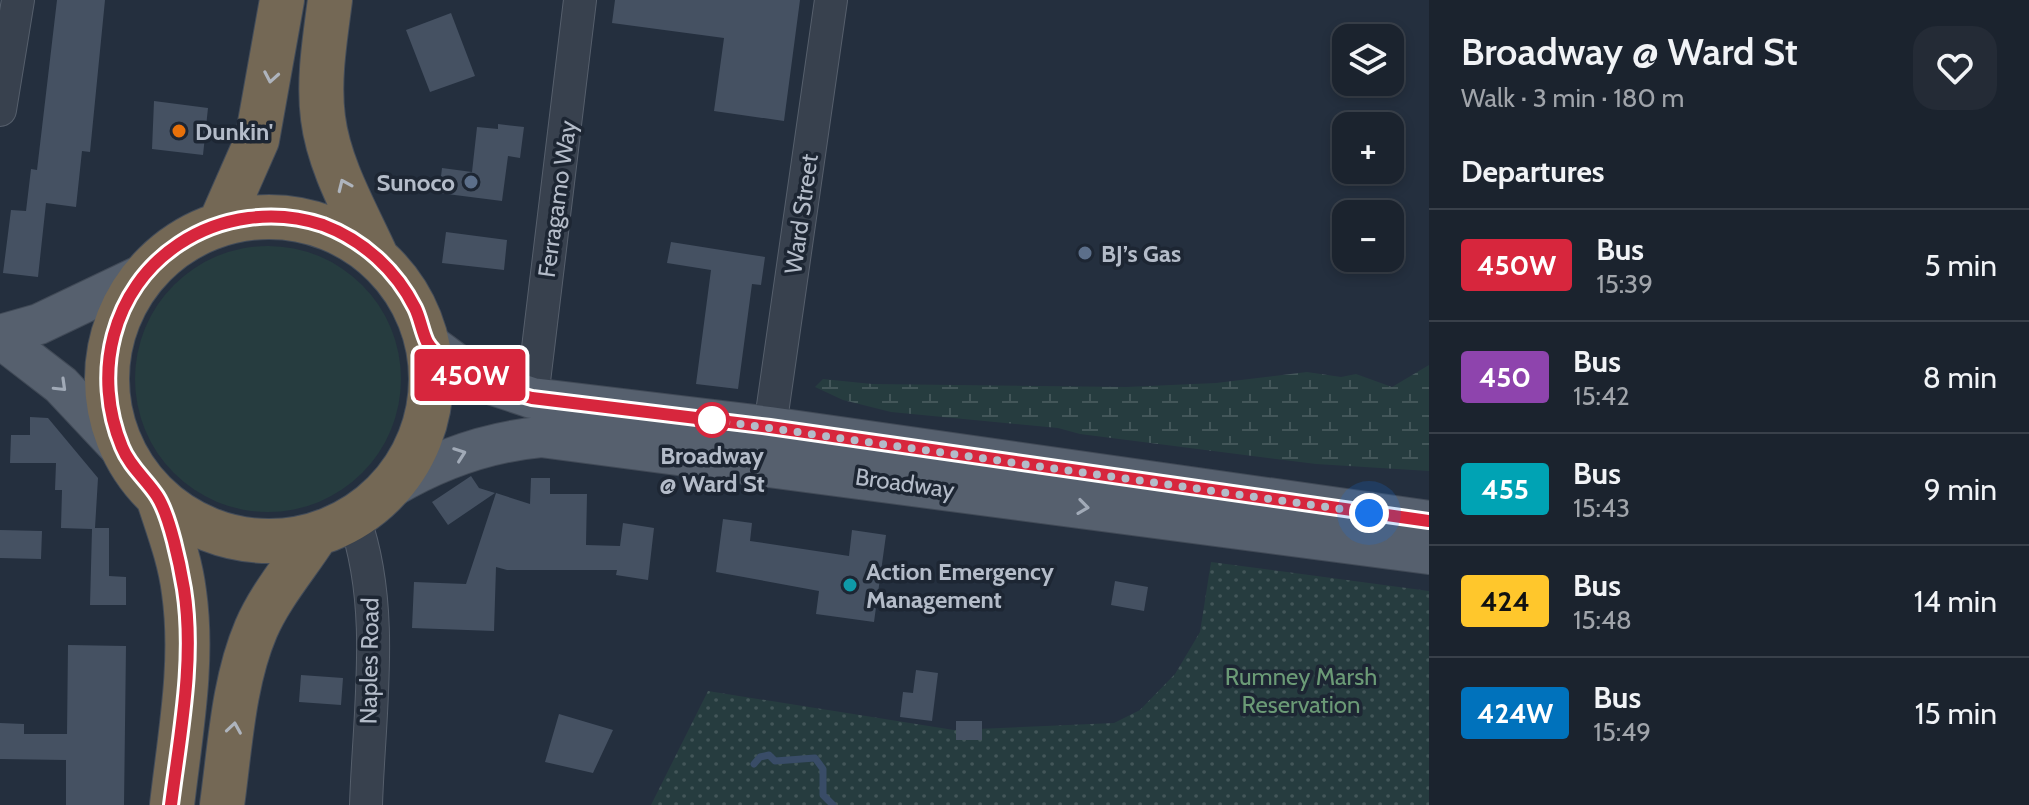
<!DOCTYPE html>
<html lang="en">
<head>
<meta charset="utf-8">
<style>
  body { margin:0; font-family:Cabin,sans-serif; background:#242b36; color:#f1f3f6; height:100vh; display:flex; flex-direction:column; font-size:30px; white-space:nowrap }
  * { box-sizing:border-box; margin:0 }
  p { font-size:26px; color:#a0a4aa }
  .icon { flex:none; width:44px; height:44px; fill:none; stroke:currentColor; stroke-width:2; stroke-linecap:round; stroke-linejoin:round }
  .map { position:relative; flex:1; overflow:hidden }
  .panel { display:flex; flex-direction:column; background:#1b232e; width:600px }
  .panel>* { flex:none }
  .badge { padding:0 16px; border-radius:6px; font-size:28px; line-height:52px }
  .tools { position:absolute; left:1332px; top:24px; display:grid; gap:16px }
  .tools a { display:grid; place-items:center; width:72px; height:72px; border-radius:16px; background:#1b232e; box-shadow:0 4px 12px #0003,0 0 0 2px #39404a; font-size:40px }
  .you { position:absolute; width:40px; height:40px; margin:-20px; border:6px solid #fff; border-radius:50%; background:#1a73e8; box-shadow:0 0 0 12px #1a73e833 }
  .map>.badge { position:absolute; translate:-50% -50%; box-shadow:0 0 0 4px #fff }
  h2 { padding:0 32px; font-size:30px; line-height:72px }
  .round { display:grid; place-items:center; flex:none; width:84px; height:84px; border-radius:24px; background:#242b36 }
  .summary { display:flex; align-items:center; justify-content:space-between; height:136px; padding:0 32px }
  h1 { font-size:38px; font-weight:600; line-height:60px }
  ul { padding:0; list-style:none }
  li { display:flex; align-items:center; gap:24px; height:112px; padding:0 32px; border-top:2px solid #39404a }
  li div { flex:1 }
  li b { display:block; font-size:30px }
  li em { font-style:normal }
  li .badge { min-width:88px; font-weight:700; text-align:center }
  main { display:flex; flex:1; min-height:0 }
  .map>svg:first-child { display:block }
  .green { fill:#263c3f }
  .wetland { fill:url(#wetland-marsh) }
  .park { fill:url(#park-dots) }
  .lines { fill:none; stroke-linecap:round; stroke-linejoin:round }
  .stream { stroke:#394c67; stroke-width:7 }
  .building { fill:#455162 }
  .minor-casing { stroke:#565f6c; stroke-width:34 }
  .major-casing { stroke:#414a57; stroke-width:42 }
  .highway-casing { stroke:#434c59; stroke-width:46 }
  .minor { stroke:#38414e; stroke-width:32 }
  .major { stroke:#56606e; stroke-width:40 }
  .highway { stroke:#746855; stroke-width:44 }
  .oneway { stroke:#aeb4bd }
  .oneway2 { stroke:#a1aab7 }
  .line-casing { stroke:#fff; stroke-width:18 }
  .line { stroke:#d7263d; stroke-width:12 }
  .walk { stroke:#b4bcc9; stroke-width:8; stroke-dasharray:0 14.4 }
  .food-dot { fill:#e8710a; stroke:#1d2633; stroke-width:3 }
  .service-dot { fill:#5c6f8a; stroke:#1d2633; stroke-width:3 }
  .stop-dot { fill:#fff; stroke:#d7263d; stroke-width:4 }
  .culture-dot { fill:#0f9aa8; stroke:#1d2633; stroke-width:3 }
  .labels { text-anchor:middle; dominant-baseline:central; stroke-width:7; stroke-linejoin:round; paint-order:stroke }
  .poi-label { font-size:24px; font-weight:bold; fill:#b4bcc9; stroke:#1d2633; text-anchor:start }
  .street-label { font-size:24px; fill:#b4bcc9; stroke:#1d2633 }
  .stop-label { font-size:24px; font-weight:bold; fill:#b4bcc9; stroke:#1d2633 }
  .park-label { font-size:24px; fill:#6b9a76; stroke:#1d2633 }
</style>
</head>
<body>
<main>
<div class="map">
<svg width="1429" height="805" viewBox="0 0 1429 805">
  <defs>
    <pattern id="wetland-marsh" width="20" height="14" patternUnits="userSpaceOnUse" patternTransform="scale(2)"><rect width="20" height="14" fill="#263c3f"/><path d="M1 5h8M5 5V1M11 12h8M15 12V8" fill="none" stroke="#435659"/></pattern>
    <pattern id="park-dots" width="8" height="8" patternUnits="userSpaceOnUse" patternTransform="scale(2)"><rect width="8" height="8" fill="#263c3f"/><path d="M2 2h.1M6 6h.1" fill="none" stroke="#435659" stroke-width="1.8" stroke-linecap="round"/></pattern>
  </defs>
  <rect width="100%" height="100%" fill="#242f3e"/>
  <path class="green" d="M135 379a133 133 0 1 1 266 0a133 133 0 1 1-266 0Z"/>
  <path class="wetland" d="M 1429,365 L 1429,471 L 1316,464 L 1080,434 L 1058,428 L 891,412 L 843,400 L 815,387 L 823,379 L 872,384 L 1126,387 L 1216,383 L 1307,372 L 1341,377 L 1356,374 L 1392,387 Z"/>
  <path class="park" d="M 1211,562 L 1429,591 L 1429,805 L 651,805 L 708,691 L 954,730 L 1114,723 L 1140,710 L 1175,674 L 1200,632 Z"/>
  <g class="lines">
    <path class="stream" d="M 754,764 L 760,757 L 769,755 L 775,761 L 815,758 L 823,769 L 823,795 L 833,805"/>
  </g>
  <path class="building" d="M 57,0 L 105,0 L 90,152 L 82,151 L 76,207 L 46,203 L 38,277 L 3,273 L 11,210 L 26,211 L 31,169 L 37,170 Z
    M 615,0 L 800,0 L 784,121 L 714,111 L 724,38 L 612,23 Z
    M 451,13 L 475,76 L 430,92 L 406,30 Z
    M 154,101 L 208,108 L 203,155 L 152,149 Z
    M 498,124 L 524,127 L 520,158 L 508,156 L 502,201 L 439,193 L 442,168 L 472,172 L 477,127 L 498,129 Z
    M 446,232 L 507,240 L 504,270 L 442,263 Z
    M 671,242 L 765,257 L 761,285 L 752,284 L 738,389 L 696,384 L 711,270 L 667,263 Z
    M 30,417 L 48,418 L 98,478 L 95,528 L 109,528 L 109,576 L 126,577 L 126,605 L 90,605 L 92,529 L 61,528 L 62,490 L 55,490 L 56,463 L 10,463 L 11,435 L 30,435 Z
    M 471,476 L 479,488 L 495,493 L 448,525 L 432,502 Z
    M 531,478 L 550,478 L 550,494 L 587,494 L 586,545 L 620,546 L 623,523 L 654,528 L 648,580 L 616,575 L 617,570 L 507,570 L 496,567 L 494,631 L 412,628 L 414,582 L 466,584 L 496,493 L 530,504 Z
    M 723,519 L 752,523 L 750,541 L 849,556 L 852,530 L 886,535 L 874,622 L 816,614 L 819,591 L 716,572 Z
    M 0,530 L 42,531 L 41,559 L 0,558 Z
    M 1115,581 L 1148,587 L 1144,611 L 1111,605 Z
    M 68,645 L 126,646 L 124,805 L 66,805 L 66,760 L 0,759 L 0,723 L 24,724 L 24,734 L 67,734 Z
    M 916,670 L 938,673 L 932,721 L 900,717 L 903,692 L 913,693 Z
    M 301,675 L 343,678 L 341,705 L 299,702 Z
    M 559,714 L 613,730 L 593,773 L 545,762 Z
    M 956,721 L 982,721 L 982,740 L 956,740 Z"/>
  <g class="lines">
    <defs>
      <path id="minor" d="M 0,110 L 18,0
        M 532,398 L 580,0
        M 770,427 L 831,0
        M 354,518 C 386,608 369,711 366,805"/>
      <path id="major" d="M 0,335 L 39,324 L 146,273
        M 0,338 L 61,385 L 124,452
        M 428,343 L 478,380 L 532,398 L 770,427 L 1429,521
        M 390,488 C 437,460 486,442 541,437 L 1429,554"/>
      <path id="highway" d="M 330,0 C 325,39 318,79 323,118 C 329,166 356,212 376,256
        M107 379a162 162 0 1 1 324 0a162 162 0 1 1-324 0Z
        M 220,224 L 257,140 L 282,0
        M 158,497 C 168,528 180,559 184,592 C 194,662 180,735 172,805
        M 222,805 C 230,748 233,683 256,629 C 270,596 296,566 316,535"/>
    </defs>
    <use href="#minor" class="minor-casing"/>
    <use href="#major" class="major-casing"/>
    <use href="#highway" class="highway-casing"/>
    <use href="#minor" class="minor"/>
    <use href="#major" class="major"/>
    <use href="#highway" class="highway"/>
  </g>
  <defs><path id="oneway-chevron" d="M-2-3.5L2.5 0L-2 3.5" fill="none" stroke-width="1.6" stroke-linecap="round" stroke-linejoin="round" transform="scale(2)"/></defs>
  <g class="oneway">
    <use href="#oneway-chevron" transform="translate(271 77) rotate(100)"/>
    <use href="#oneway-chevron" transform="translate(344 185) rotate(-114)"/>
    <use href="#oneway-chevron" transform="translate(234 728) rotate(-81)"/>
  </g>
  <g class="oneway2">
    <use href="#oneway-chevron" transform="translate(61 386) rotate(44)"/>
    <use href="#oneway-chevron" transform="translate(460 454) rotate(-20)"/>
    <use href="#oneway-chevron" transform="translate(1083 507) rotate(8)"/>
  </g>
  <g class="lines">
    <defs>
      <path id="line" d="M 171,805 C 180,734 195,660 184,589 C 180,565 170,516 157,496 C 146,479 130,467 122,447 C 92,375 111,289 179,244 C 221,216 275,209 323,225 C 363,240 396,270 415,308 C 420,318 422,332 427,342 C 442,368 504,391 532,398 L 770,427 L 1429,521"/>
    </defs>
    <use href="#line" class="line-casing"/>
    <use href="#line" class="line"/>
    <path class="walk" d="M 712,420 L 1369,513"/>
  </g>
  <circle class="food-dot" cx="179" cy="131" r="8"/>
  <g class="service-dot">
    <circle cx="471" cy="182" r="8"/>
    <circle cx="1085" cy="253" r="8"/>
  </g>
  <circle class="stop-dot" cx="712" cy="420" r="16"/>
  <circle class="culture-dot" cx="850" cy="585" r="8"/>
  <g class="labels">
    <g class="poi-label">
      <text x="195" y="131">Dunkin'</text>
      <text x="455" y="182" text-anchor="end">Sunoco</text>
      <text x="1101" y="253">BJ’s Gas</text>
      <text x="866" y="571">Action Emergency<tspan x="866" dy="28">Management</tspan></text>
    </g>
    <g class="street-label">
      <text transform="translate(557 199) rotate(-82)">Ferragamo Way</text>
      <text transform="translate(801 214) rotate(-82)">Ward Street</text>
      <text transform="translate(905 483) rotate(8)">Broadway</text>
      <text transform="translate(369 661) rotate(-89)">Naples Road</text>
    </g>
    <g class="stop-label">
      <text x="712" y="455">Broadway<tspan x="712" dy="28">@ Ward St</tspan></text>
    </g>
    <g class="park-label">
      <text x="1301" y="676">Rumney Marsh<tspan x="1301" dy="28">Reservation</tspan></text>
    </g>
  </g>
</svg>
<div class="tools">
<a><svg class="icon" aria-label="layers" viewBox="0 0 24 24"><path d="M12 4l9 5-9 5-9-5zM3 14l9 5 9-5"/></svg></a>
<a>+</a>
<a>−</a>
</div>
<div class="you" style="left:1369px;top:513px"></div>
<b class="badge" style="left:470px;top:375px;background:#d7263d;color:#fff">450W</b>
</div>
<section class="panel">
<div class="summary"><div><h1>Broadway @ Ward St</h1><p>Walk · 3 min · 180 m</p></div><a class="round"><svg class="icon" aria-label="heart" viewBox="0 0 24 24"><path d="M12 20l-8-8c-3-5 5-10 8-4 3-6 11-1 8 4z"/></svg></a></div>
<h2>Departures</h2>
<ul>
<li><span class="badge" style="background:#d7263d;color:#fff">450W</span><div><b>Bus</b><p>15:39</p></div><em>5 min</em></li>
<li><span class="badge" style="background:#8e44ad;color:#fff">450</span><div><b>Bus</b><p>15:42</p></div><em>8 min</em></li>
<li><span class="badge" style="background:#00a3b4;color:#fff">455</span><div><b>Bus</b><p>15:43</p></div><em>9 min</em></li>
<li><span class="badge" style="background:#ffc72c;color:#111">424</span><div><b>Bus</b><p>15:48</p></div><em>14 min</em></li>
<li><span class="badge" style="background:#0072bc;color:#fff">424W</span><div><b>Bus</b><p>15:49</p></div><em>15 min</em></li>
</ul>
</section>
</main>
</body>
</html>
